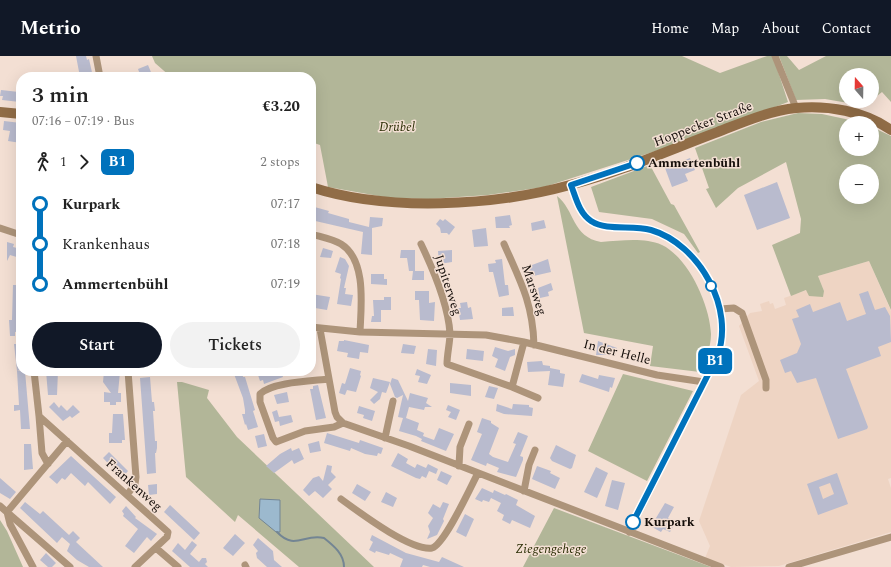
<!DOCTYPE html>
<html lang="en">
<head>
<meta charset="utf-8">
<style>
  body { margin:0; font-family:Spectral,serif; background:#f2f2f2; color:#222; height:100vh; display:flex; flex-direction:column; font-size:15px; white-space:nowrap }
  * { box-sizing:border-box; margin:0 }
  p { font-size:13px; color:#767676 }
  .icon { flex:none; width:22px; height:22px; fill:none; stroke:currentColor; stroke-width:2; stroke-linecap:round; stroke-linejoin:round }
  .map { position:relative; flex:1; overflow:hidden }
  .side { position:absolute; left:16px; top:16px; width:300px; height:304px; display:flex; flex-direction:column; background:#fff; border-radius:16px; box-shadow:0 4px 16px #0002 }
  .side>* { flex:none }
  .badge { padding:0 8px; border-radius:6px; font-size:14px; line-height:26px }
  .needle { width:26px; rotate:340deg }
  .fabs { position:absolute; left:839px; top:12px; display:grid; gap:8px }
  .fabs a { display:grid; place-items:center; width:40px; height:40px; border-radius:50%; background:#fff; box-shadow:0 4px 16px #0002; font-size:20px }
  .map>.badge { position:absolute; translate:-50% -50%; box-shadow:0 0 0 2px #fff }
  .legs { display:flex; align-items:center; gap:6px; height:44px; padding:0 16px; font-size:13px }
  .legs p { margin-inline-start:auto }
  .overview { display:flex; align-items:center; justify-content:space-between; height:68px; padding:0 16px }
  h1 { font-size:22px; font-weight:600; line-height:30px }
  .action { display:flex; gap:8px; margin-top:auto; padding:8px 16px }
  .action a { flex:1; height:46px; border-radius:24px; background:#111827; color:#fff; font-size:16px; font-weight:600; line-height:46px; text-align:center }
  .action a+a { background:#f2f2f2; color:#222 }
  ul { padding:0 16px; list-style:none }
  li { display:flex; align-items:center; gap:14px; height:40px; font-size:15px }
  li i { display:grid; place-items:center; width:6px; height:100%; margin:0 5px; background:currentColor }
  li i::after { content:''; width:10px; height:10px; margin:-5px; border:3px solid; border-radius:50%; background:#fff }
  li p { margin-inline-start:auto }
  li:first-child i { background:linear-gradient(#0000 50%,currentColor 0) }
  li:last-child i { background:linear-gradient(currentColor 50%,#0000 0) }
  header { display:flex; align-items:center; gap:24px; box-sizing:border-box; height:56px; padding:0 20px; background:#111827; color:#fff }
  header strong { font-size:19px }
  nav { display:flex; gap:22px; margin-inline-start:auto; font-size:14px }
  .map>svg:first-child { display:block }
  .built { fill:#eed4c3 }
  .green { fill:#b2b698; fill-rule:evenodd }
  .water { fill:#9cb9ce; stroke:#738593 }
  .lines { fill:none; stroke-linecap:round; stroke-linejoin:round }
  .stream { stroke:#738593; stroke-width:2 }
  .building { fill:#b9bbce; fill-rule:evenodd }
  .street { stroke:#ad947a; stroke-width:7 }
  .secondary { stroke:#916d47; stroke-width:10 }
  .line-1-casing { stroke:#fff; stroke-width:9 }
  .line-1 { stroke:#0072bc; stroke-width:6 }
  .stop-1-dot { fill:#fff; stroke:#0072bc; stroke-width:2 }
  .labels { text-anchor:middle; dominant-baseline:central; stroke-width:3; stroke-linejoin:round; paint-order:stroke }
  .street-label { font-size:13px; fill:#140d09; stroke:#f3dfd3 }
  .park-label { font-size:13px; font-style:italic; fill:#2b2e05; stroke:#f3dfd3 }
  .stop-label { font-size:13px; font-weight:bold; fill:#140d09; stroke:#f3dfd3; text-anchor:start }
</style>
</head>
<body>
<header>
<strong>Metrio</strong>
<nav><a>Home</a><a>Map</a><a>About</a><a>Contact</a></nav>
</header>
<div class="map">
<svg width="891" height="511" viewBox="0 0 891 511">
  <rect width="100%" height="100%" fill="#f3dfd3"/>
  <path class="built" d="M 869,205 L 891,255 L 891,422 L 888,423 L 891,432 L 891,476 L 779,510 L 731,511 L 705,502 L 710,490 L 699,465 L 741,339 L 759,325 L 739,270 L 750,257 L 762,255 L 760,248 L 769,245 L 770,248 L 773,247 L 775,253 L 786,249 L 784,242 L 807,234 L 811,239 L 824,235 L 818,220 Z"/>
  <path class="green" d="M 152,0 L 682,0 L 720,17 L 767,0 L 773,0 L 788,46 L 687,85 L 544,131 L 488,139 L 429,143 L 390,142 L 328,131 L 320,89 L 311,86 L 311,21 L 171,21 L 155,7 Z
    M 779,0 L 787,0 L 799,14 L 826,0 L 891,0 L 891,46 L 882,36 L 872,44 L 872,19 L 846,19 L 846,45 L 869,45 L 860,49 L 825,43 L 796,44 Z
    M 798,57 L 822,58 L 864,67 L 846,67 L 846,93 L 872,93 L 872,71 L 891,80 L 891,254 L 869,205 L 818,220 L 824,235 L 823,241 L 809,240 L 806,234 L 791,240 L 772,189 L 800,177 L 801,163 L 786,106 L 738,132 L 716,152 L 706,133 L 709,132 L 695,92 L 761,66 ZM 846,115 L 872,115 L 872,141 L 846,141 Z
    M 650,109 L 671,148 L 674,149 L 700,196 L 698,197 L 684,178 L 652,163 L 599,156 L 591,131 Z
    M 557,140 C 575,154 572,181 601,186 C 621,185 643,181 662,189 C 689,202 710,250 711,278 C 711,292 705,304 700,316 L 650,310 L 653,290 L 584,277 Z
    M 623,318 L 693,335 L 647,425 L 588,395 Z
    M 177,326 L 182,326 L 209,334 L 207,342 L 237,381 L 374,511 L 299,511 L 238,459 L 235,466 L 186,421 Z
    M 554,452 L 711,511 L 523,511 Z
    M 0,464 L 7,475 L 23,511 L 0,511 Z"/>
  <path class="water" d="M 260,443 L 280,444 L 280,476 L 276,476 L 259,462 Z"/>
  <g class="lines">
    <path class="stream" d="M 277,476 C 295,495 304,477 324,482 C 334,490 344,498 344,511"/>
  </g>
  <path class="building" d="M 76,0 L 86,0 L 87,4 L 89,3 L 93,21 L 80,21 Z
    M 148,9 L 153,21 L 141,21 L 138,13 Z
    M 1,34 L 19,36 L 20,46 L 2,44 L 3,40 L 0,40 Z
    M 4,65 L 21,67 L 21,87 L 8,85 L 10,75 L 3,74 Z
    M 690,102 L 695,114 L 685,118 L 688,125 L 672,131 L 665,112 Z
    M 777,126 L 790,162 L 757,174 L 744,139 Z
    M 311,150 L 329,155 L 328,157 L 349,163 L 349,166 L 369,171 L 370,161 L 383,162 L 382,170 L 372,172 L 372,199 L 361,198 L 363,176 L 311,164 Z
    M 510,159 L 512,169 L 509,170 L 510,172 L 496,172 L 495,161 Z
    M 440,163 L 443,165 L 445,163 L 455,171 L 449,179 L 447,177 L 441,177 L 440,172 L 436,168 Z
    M 544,164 L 546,172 L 532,175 L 531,167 Z
    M 486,172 L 488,190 L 474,191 L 472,174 Z
    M 7,186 L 14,188 L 13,191 L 21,193 L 20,202 L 10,199 L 7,205 Z
    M 323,192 L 333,195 L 331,202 L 320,201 Z
    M 401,194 L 415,194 L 415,215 L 424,215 L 424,224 L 412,224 L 413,215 L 409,215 L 407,202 L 400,202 Z
    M 452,194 L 452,206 L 439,208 L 438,195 Z
    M 340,201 L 345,203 L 349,210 L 344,232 L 346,232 L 345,238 L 353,239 L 351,250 L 337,248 L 341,223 L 340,222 L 341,218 L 335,216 Z
    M 502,203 L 505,229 L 508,229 L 509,239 L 499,241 L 493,216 L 489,216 L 488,208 L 496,207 L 495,204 Z
    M 548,203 L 551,216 L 529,221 L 527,213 L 532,212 L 532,209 Z
    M 16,217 L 21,217 L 21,275 L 15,276 L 15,280 L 10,280 L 9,264 L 12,264 L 13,229 L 16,229 Z
    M 371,218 L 384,218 L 384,223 L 387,223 L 387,229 L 371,228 Z
    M 551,227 L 553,234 L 548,236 L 549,240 L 540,242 L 538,232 Z
    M 415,235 L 429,235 L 429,247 L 435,246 L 434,265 L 420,264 L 419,244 L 415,244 Z
    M 868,235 L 875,254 L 885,251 L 890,260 L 891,286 L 878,291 L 881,300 L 846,313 L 868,371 L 867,373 L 838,383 L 816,322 L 797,327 L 791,315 L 785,317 L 780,304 L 797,297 L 801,288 L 792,263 L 799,261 L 796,254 L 810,248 L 813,256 L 840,246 L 847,265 L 866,258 L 859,238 Z
    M 311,238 L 330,241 L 327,254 L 315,252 L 316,245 L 311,243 Z
    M 384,241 L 391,241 L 391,254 L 381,254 L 381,266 L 371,266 L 372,260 L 374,260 L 373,244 L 384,244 Z
    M 467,246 L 468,252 L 471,251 L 473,263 L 460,264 L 458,252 L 461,252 L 460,247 Z
    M 513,251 L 514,260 L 502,260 L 502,252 Z
    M 344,284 L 369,289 L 368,297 L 360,296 L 359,303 L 347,301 L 348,297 L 337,295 L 339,285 L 344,285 Z
    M 598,285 L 617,292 L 615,300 L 606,297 L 606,299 L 596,299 Z
    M 14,288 L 21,288 L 21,314 L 17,315 Z
    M 403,288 L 416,290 L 414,298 L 401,297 Z
    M 495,291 L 508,295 L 515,293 L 515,299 L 510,301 L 505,315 L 495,311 L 498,303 L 492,300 Z
    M 428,293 L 437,294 L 436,310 L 426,308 Z
    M 467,293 L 484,295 L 483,305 L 466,303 Z
    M 542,305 L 543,309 L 550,310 L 550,312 L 560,314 L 560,317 L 565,318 L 563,331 L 548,329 L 550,315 L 528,316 L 527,306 Z
    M 350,312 L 361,315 L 360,319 L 361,320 L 356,336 L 347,334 L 345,339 L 339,337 L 342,327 L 345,328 Z
    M 417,313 L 431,319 L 427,328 L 418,326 L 420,320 L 415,319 Z
    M 17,315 L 25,315 L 30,373 L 21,373 L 20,354 L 14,355 L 14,349 L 19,349 Z
    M 46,315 L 58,315 L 57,339 L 48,339 Z
    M 104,315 L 120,316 L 118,337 L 121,337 L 121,346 L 116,346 L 116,349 L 110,349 L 110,346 L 104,346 L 104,336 L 111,337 L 103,326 Z
    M 235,315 L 242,316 L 243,321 L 245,321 L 255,354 L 253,355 L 258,371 L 248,374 L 246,368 L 245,369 L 242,358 L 245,358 L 245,354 L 243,342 L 234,318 Z
    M 274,315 L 274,317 L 281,315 L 283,321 L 264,328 L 263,324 L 260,325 L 258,319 Z
    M 582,318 L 598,323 L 599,319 L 615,322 L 612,332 L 610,331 L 609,336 L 579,326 Z
    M 150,321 L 152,346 L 154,346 L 155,355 L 153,355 L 155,385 L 157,385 L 157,392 L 156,397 L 155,397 L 156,417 L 147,418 L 140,322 Z
    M 373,322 L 390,326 L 386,337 L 382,336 L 380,343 L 374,348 L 370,344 L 378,336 L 370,332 Z
    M 392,322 L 398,324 L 408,345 L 410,337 L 428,342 L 426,347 L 432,351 L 425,351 L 424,354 L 409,351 L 406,362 L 419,367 L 417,374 L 424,377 L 423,380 L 434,384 L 439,372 L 454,378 L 446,395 L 421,385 L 422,383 L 416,380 L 399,375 L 403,362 L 398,361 L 403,339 L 397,342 L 395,341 L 390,328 Z
    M 450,327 L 471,329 L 471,340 L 450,337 Z
    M 318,329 L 326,362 L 316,364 L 310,333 L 313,333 L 313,330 Z
    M 489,330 L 498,332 L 494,343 L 485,341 Z
    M 287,336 L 289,346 L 277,348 L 274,339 Z
    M 54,346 L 59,352 L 61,349 L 67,355 L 73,349 L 80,356 L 72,362 L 70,360 L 63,365 L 49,351 Z
    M 497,348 L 512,353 L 513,348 L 529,349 L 529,351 L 533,352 L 532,360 L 504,358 L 496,355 Z
    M 448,349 L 460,354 L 456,364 L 448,361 L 451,356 L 446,354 Z
    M 359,350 L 375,355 L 372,365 L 363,362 L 364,359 L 357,357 Z
    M 277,354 L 279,361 L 291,359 L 293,366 L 280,370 L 279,365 L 275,366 L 272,356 Z
    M 113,358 L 123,358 L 125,384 L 122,384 L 122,387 L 109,387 L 109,377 L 112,377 Z
    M 482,362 L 491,365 L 491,367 L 499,372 L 489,398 L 493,401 L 508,406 L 516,388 L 513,387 L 518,376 L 528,380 L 520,400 L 523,401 L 523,404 L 516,421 L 497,416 L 499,412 L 487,407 L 486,410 L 471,404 L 482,378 L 477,376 Z
    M 327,377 L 359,387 L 360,384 L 380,391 L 383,392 L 381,398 L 378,397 L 377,400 L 365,398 L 351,392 L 350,395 L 324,387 Z
    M 264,378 L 267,390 L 258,392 L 255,380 Z
    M 319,385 L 321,395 L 310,397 L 308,388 Z
    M 24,388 L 31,388 L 33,413 L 24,414 Z
    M 556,389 L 576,399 L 572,412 L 570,413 L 552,405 L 550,402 Z
    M 291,392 L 292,395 L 299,392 L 304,403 L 294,408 L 292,404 L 274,417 L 266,410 L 280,398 Z
    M 109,396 L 128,415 L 122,422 L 103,402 Z
    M 398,397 L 408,403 L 406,407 L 415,412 L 417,408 L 426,412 L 428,408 L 438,413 L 436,418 L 429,415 L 426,422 L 422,420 L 420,423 L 416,422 L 391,410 Z
    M 71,400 L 116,441 L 110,448 L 88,426 L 85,430 L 71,417 L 65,424 L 62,422 L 57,428 L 49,421 Z
    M 327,409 L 332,410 L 331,416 L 336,421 L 328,429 L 332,433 L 323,442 L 315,435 L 309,440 L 303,434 L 313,422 L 319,420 L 323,425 Z
    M 537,410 L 551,415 L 550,417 L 560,422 L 555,433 L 532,423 Z
    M 596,411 L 608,417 L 597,442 L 584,436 Z
    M 441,415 L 452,420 L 447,429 L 437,424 Z
    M 837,417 L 848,448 L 818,459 L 807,428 ZM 830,427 L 834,438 L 823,443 L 819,431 Z
    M 0,422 L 16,436 L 10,443 L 0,437 Z
    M 612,424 L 625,427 L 618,454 L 605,450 Z
    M 157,428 L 157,438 L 149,439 L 148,429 Z
    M 357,428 L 371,436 L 365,445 L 352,437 Z
    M 482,432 L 493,437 L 494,434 L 505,439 L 506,438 L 518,444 L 516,449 L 535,460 L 530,472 L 512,464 L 510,468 L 502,464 L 504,459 L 497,455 L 501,447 L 491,442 L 489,446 L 483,444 L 482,446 L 475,443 Z
    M 386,436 L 397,442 L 393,451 L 381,446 Z
    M 25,446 L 40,458 L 43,455 L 69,479 L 73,475 L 80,482 L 76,486 L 103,511 L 89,511 L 77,504 L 67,495 L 70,488 L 62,481 L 57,487 L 20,452 Z
    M 443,446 L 449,448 L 443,463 L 444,465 L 437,479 L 427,483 L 430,476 L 428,470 L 433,462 L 428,457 L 433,448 L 440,452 Z
    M 665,447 L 674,451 L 668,462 L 676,466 L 670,476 L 663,473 L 661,476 L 652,471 L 653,467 Z
    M 170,449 L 200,477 L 194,484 L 164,456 Z
    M 126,450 L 136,461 L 135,462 L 157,478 L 151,485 L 147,481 L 134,497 L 125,490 L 138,473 L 123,460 L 124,458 L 122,455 Z
    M 465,458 L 474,463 L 466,481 L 456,476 Z
    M 235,478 L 245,487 L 233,500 L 223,492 Z
    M 372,479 L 406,497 L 439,506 L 442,501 L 464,511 L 430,511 L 423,509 L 422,511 L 400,511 L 403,503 L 390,497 L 389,499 L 376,495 L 375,497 L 369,494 L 373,486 L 370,484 Z
    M 258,482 L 273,495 L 274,504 L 282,511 L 267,511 L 257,502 L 256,497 L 258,495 L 253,489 Z
    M 192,485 L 197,489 L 190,498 L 199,506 L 202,502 L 206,502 L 207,506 L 205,508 L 208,511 L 190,511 L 172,495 L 178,487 L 185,494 Z
    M 46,497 L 56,507 L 52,511 L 48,511 L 40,504 Z"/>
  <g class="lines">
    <path class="street" d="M 96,0 L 100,21
      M 775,0 L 796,52
      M 571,129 C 576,142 579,158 591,165 C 608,176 632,168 651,174 C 699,188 735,253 717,301 L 629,476
      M 0,172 L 21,179
      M 311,178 C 321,181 332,183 341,188 C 367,204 361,251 360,276
      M 421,188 C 433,213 448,249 450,277 C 450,287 447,298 447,308 L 512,331
      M 504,188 C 520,224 533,248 534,289
      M 720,253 L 734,252 L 742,257 L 766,324 L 766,332
      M 311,271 L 360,276 L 486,279 L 524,286 L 657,319 L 704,326
      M 320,273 L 335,356 L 337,361 L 343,367 L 409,390 L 721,511
      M 524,286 L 512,331 L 538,342
      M 34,315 L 39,360 L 168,476 L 167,481 L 135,511
      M 329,323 C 312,325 272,326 260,338 L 260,346 L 273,382 L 276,386 L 305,375 L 334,371 L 343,367
      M 39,360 L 42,397 L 48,408
      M 385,382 L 393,345
      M 459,410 L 460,391 L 469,368
      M 524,435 L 529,409 L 535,394
      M 127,439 L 135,428 L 136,421 L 128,315
      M 341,443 C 359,456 410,495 432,492 C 445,488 470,432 478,417
      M 0,450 L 70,511
      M 7,456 L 67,385
      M 7,456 L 10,468 L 33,511
      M 156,492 L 178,511
      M 245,509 L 246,511
      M 789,511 L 891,481"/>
    <path class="secondary" d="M 0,56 L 21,58
      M 311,131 C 387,156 494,150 570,129 C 620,116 667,95 715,77 C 741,67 768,55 796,52 C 828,49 864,55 891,74"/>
  </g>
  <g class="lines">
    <defs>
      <path id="line-1" d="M 633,466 L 717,301 C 736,253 699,188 651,174 C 632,168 608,176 591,165 C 579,157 576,142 571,129 L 637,107"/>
    </defs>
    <use href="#line-1" class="line-1-casing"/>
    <use href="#line-1" class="line-1"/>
  </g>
  <g class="stop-1-dot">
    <circle cx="637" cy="107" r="7"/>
    <circle cx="711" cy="230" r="5"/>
    <circle cx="633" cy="466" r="7"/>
  </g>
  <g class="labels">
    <g class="street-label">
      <text transform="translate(703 68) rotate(-21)">Hoppecker Straße</text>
      <text transform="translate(448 229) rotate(72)">Jupiterweg</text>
      <text transform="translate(534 234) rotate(71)">Marsweg</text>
      <text transform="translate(617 296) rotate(14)">In der Helle</text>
      <text transform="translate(134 429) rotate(42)">Frankenweg</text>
    </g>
    <g class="park-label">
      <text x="397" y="71">Drübel</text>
      <text x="551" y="493">Ziegengehege</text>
    </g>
    <g class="stop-label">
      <text x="648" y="107">Ammertenbühl</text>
      <text x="644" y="466">Kurpark</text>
    </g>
  </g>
</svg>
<div class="fabs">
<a><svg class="needle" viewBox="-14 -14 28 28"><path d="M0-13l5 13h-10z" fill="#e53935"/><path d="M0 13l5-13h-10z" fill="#767676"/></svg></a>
<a>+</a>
<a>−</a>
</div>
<b class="badge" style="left:715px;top:305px;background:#0072bc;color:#fff">B1</b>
<section class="side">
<div class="overview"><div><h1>3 min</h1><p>07:16 – 07:19 · Bus</p></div><b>€3.20</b></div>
<div class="legs"><svg class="icon" aria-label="walk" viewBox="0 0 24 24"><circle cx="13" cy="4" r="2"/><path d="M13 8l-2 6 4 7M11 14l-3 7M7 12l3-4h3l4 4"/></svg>1<svg class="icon" aria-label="forward" viewBox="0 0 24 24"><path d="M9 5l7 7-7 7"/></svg><b class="badge" style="background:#0072bc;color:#fff">B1</b><p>2 stops</p></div>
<ul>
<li><i style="color:#0072bc"></i><b>Kurpark</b><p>07:17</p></li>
<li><i style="color:#0072bc"></i><span>Krankenhaus</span><p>07:18</p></li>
<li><i style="color:#0072bc"></i><b>Ammertenbühl</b><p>07:19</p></li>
</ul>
<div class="action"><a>Start</a><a>Tickets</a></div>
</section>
</div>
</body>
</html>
